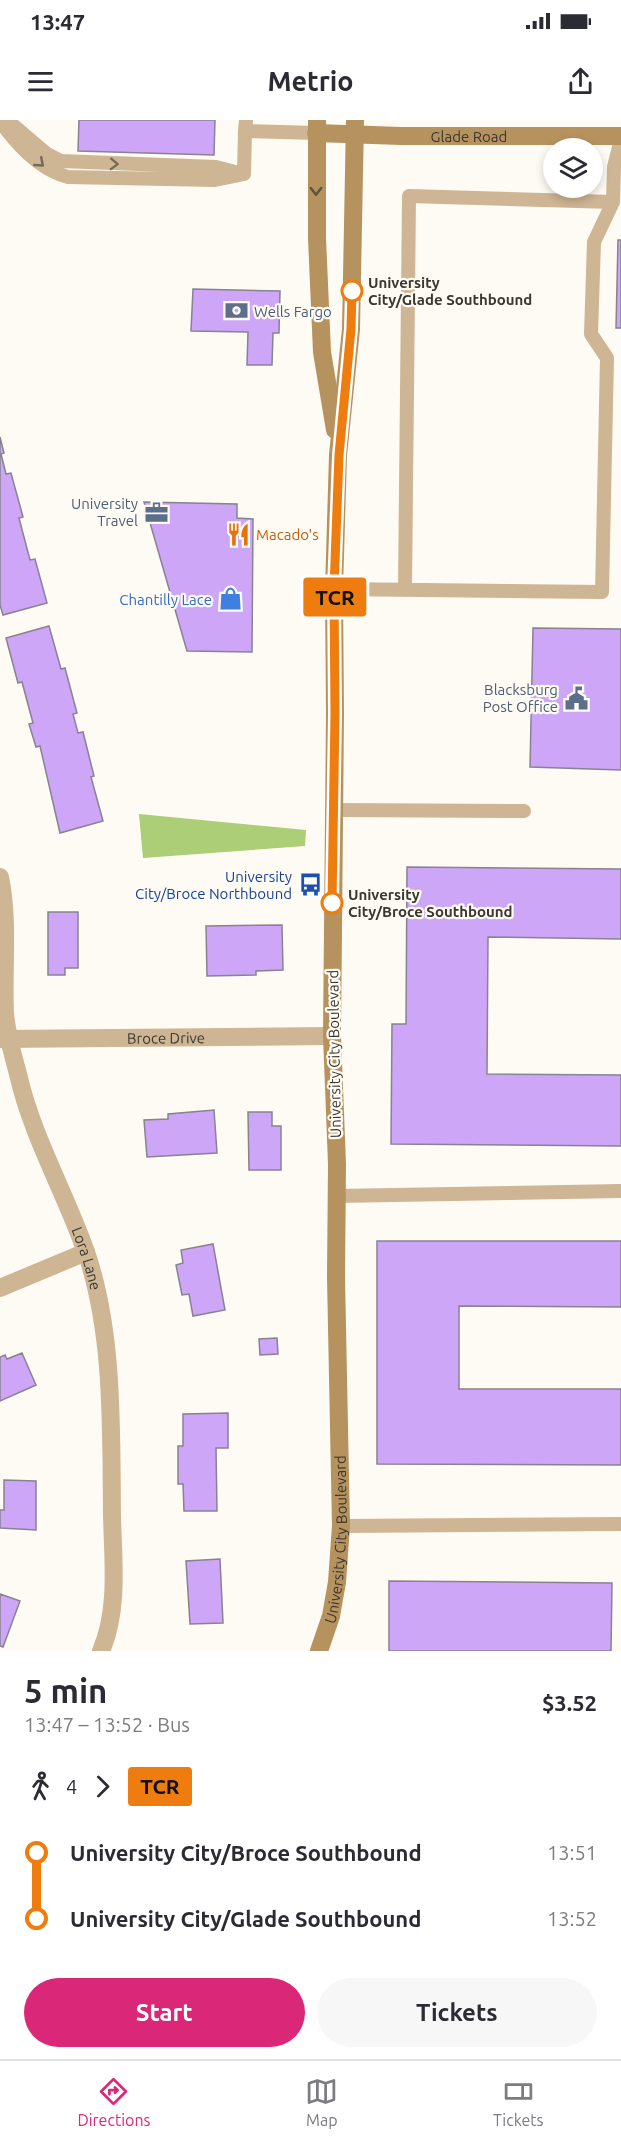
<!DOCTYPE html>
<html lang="en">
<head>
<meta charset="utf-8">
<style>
  body { margin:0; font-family:Ubuntu,sans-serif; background:#f7f7f7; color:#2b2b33; height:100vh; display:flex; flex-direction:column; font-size:22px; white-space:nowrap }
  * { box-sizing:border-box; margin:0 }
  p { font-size:20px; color:#7c7c81 }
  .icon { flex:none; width:33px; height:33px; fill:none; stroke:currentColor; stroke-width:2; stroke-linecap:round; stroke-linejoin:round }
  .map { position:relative; height:1531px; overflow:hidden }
  .details { display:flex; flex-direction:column; background:#fff; flex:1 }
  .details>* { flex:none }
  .badge { padding:0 12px; border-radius:4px; font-size:21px; line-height:39px }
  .tools { position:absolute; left:543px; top:18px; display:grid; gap:12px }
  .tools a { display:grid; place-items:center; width:60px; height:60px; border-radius:50%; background:#fff; box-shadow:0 3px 9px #0003; font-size:30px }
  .map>.badge { position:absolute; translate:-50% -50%; box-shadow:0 0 0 3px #fff }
  .legs { display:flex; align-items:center; gap:9px; height:66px; padding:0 24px; font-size:20px }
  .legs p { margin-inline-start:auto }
  .overview { display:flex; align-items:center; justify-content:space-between; height:102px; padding:0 24px }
  h1 { font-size:33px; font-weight:700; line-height:45px }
  .button { display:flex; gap:12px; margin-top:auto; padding:12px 24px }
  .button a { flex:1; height:69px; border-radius:36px; background:#db2777; color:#fff; font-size:24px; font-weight:700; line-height:69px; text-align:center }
  .button a+a { background:#f7f7f7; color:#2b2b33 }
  ul { padding:0 24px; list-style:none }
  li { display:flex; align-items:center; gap:21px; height:66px; font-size:22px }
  li i { display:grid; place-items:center; width:9px; height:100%; margin:0 8px; background:currentColor }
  li i::after { content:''; width:15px; height:15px; margin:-8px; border:4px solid; border-radius:50%; background:#fff }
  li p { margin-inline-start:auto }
  li:first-child i { background:linear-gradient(#0000 50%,currentColor 0) }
  li:last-child i { background:linear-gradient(currentColor 50%,#0000 0) }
  .status { display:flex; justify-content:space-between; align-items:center; height:42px; padding:0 30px; background:#fff; direction:ltr }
  .status svg { height:16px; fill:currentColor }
  header { display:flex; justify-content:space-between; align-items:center; height:78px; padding:0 24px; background:#fff; font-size:27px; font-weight:700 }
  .dock { display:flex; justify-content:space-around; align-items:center; height:84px; border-top:2px solid #e1e1e2; background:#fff; font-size:16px; color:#7c7c81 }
  .dock a { display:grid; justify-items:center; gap:3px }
  .dock .active { color:#db2777 }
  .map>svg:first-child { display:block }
  .forest { fill:#acce76 }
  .building { fill:#cda6f8; stroke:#888291; stroke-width:1.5 }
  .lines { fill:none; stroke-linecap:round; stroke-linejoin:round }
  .lane { stroke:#ceb593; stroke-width:14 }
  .street { stroke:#ceb593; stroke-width:18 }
  .secondary { stroke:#b6925e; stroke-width:18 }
  .oneway { stroke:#756958 }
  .oneway2 { stroke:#5f523e }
  .line-1-casing { stroke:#fff; stroke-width:14 }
  .line-1 { stroke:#ee7c0e; stroke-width:9 }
  .stop-1-dot { fill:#fff; stroke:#ee7c0e; stroke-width:3 }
  .labels { text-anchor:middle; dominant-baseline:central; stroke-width:4.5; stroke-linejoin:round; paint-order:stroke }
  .street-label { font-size:15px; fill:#3a3731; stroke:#fefbf5 }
  .stop-label { font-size:15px; font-weight:bold; fill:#3a3731; stroke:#fefbf5; text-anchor:start }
  .service-label { font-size:15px; fill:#4e5e75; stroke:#fefbf5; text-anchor:end }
  .food-label { font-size:15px; fill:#c56008; stroke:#fefbf5; text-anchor:start }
  .shop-label { font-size:15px; fill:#366cbe; stroke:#fefbf5; text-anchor:end }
  .transit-label { font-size:15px; fill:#164399; stroke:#fefbf5; text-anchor:end }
</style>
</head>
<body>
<div class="status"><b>13:47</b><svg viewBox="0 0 49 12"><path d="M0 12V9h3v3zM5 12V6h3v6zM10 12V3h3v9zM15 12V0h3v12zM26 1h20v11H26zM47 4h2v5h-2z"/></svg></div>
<header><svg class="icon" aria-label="menu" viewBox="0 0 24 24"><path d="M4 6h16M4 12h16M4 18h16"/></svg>Metrio<svg class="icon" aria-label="share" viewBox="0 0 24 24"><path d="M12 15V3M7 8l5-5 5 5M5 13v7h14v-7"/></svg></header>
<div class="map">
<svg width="621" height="1531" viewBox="0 0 621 1531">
  <rect width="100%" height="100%" fill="#fefbf5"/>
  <path class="forest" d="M 139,694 L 306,710 L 305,726 L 143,738 Z"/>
  <path class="building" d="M 79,0 L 215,0 L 214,35 L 78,31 Z
    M 618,120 L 621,120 L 621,208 L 616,208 Z
    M 193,169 L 280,171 L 279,213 L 273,213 L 272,245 L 247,245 L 248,212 L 191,211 Z
    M 0,317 L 4,333 L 1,334 L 6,354 L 11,353 L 23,397 L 19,398 L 30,440 L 35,439 L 47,483 L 3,495 L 0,485 Z
    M 144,382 L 237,384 L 237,398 L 253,399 L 252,532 L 187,531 Z
    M 49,506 L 61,549 L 65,548 L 77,593 L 73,594 L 78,613 L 83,612 L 94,656 L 91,657 L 103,701 L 60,713 L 40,626 L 36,627 L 29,604 L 33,603 L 22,562 L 18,563 L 6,518 Z
    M 533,508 L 621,509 L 621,650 L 530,647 Z
    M 407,747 L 621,749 L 621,819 L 488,817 L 487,954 L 621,955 L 621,1026 L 391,1024 L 392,904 L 406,904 Z
    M 48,792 L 78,792 L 78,848 L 65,848 L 65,855 L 48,855 Z
    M 282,805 L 283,850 L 256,851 L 256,855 L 207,856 L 206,806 Z
    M 214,990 L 217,1033 L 147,1037 L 144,1000 L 168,999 L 168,994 Z
    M 248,992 L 272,992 L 272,1006 L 281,1006 L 281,1050 L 249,1050 Z
    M 377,1121 L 621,1121 L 621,1187 L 459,1186 L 459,1269 L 621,1269 L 621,1345 L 377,1344 Z
    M 213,1124 L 225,1190 L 193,1196 L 189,1174 L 182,1175 L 176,1145 L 183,1143 L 181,1130 Z
    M 277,1218 L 278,1234 L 260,1235 L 259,1219 Z
    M 22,1233 L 36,1265 L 0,1281 L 0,1237 L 5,1235 L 7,1239 Z
    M 228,1293 L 228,1328 L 216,1328 L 217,1391 L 184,1391 L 183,1364 L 178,1364 L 178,1326 L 183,1326 L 183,1294 Z
    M 4,1360 L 36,1361 L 36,1410 L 0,1408 L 0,1390 L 4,1390 Z
    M 220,1439 L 223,1503 L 190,1504 L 186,1441 Z
    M 389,1461 L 612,1463 L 611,1531 L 389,1531 Z
    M 0,1474 L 20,1481 L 3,1527 L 0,1526 Z"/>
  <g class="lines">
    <path class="lane" d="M 7,0 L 47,34 L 61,41 L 216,47 L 239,53
      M 246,0 L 245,11 L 316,13
      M 0,1 C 17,25 40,50 68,57 L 215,60 L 244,54
      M 244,54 L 245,11
      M 405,468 L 409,76 L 613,82
      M 334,469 L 602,472 L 607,238 L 591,214 L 594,122 L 613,82 L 614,47 L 621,19
      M 334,690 L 524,691
      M 336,1076 L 621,1071
      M 341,1406 L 621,1404"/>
    <g class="street">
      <path id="s1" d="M 0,757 C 9,801 3,847 5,892 C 6,912 13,935 18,954 C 32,1016 65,1072 86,1132 C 114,1213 111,1311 112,1396 C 113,1440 119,1490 101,1531"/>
      <path id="s2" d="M 0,919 L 332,916"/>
      <path d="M 0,1168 L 86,1132"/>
    </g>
    <g class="secondary">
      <path d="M 317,0 L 317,118 L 322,232 L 335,310"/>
      <path id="s3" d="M 316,13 L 401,16 L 621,16"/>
      <path id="s4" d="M 319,1531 L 331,1496 L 337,1462 L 341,1406 L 336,1157 L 337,1044 L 332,916 L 335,594 L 334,469 L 338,335 L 351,209 L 355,0"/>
    </g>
  </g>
  <defs><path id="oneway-chevron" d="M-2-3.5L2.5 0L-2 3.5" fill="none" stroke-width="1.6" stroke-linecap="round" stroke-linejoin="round" transform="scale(1.5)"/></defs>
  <g class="oneway">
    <use href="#oneway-chevron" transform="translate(40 43) rotate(41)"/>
    <use href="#oneway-chevron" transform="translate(114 44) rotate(2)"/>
  </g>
  <use class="oneway2" href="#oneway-chevron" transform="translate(316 71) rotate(90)"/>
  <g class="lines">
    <defs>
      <path id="line-1" d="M 332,783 L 335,594 L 334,469 L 339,335 L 351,209 L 352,171"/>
    </defs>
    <use href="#line-1" class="line-1-casing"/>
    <use href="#line-1" class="line-1"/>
  </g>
  <defs>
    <symbol id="bank-bare" viewBox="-9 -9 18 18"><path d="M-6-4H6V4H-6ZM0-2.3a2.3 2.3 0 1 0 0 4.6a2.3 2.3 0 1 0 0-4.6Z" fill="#5c6f8a" stroke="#fefbf5" stroke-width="2.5" paint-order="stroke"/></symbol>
    <symbol id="office-bare" viewBox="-9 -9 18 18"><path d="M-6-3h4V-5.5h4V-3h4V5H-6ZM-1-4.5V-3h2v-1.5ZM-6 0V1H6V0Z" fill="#5c6f8a" stroke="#fefbf5" stroke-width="2.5" paint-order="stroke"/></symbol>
    <symbol id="restaurant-bare" viewBox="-9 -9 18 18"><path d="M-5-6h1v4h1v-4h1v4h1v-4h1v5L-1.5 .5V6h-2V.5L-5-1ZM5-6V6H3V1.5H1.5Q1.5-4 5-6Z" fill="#e8710a" stroke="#fefbf5" stroke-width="2.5" paint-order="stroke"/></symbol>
    <symbol id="shop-bare" viewBox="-9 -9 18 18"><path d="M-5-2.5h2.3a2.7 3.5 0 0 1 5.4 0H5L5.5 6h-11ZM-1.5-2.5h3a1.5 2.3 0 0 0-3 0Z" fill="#3f7fe0" stroke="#fefbf5" stroke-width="2.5" paint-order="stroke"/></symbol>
    <symbol id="civic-bare" viewBox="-9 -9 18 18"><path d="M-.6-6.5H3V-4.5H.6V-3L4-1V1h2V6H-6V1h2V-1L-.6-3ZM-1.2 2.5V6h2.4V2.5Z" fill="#5c6f8a" stroke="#fefbf5" stroke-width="2.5" paint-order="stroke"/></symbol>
    <symbol id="bus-bare" viewBox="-9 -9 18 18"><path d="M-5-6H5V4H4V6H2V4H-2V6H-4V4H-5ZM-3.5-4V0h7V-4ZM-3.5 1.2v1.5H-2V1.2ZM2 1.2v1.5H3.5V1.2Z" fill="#1a4fb4" stroke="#fefbf5" stroke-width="2.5" paint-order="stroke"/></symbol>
  </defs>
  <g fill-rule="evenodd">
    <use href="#bank-bare" x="220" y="174" width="33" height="33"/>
    <use href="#office-bare" x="140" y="376" width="33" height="33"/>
    <use href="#restaurant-bare" x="222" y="398" width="33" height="33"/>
    <use href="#shop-bare" x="214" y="462" width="33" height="33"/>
    <use href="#civic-bare" x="560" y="562" width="33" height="33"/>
    <use href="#bus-bare" x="294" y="748" width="33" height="33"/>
  </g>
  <g class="stop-1-dot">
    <circle cx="352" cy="171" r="10"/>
    <circle cx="332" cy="783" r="10"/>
  </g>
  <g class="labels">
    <g class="street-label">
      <text stroke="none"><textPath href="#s3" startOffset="153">Glade Road</textPath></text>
      <text stroke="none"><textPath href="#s2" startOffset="166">Broce Drive</textPath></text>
      <text transform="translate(334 934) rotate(-91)">University City Boulevard</text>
      <text stroke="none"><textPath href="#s1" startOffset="396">Lora Lane</textPath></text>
      <text stroke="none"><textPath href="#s4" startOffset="114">University City Boulevard</textPath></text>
    </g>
    <g class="stop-label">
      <text x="368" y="162">University<tspan x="368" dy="17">City/Glade Southbound</tspan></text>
      <text x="348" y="774">University<tspan x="348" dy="17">City/Broce Southbound</tspan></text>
    </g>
    <g class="service-label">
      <text x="254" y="191" text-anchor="start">Wells Fargo</text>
      <text x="138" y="383">University<tspan x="138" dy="17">Travel</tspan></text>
      <text x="558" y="569">Blacksburg<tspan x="558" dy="17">Post Office</tspan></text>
    </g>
    <g class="food-label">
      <text x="256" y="414">Macado's</text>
    </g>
    <g class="shop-label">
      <text x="212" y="479">Chantilly Lace</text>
    </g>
    <g class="transit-label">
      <text x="292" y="756">University<tspan x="292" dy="17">City/Broce Northbound</tspan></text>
    </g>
  </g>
</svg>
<div class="tools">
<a><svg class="icon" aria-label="layers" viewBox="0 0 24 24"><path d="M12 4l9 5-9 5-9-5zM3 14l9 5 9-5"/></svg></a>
</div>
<b class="badge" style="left:335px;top:477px;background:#ee7c0e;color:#111">TCR</b>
</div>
<section class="details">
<div class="overview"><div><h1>5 min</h1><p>13:47 – 13:52 · Bus</p></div><b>$3.52</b></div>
<div class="legs"><svg class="icon" aria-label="walk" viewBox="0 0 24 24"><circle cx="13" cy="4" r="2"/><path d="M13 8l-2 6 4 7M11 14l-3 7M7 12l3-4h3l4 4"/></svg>4<svg class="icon" aria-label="forward" viewBox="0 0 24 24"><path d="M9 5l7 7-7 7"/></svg><b class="badge" style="background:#ee7c0e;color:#111">TCR</b></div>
<ul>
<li><i style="color:#ee7c0e"></i><b>University City/Broce Southbound</b><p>13:51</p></li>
<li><i style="color:#ee7c0e"></i><b>University City/Glade Southbound</b><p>13:52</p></li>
</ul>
<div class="button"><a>Start</a><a>Tickets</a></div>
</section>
<nav class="dock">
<a class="active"><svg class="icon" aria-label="directions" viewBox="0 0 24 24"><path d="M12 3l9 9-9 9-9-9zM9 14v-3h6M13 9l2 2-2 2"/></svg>Directions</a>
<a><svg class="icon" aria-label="map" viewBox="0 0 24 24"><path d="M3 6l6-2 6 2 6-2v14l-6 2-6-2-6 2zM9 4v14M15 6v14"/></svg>Map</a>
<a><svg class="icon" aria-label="tickets" viewBox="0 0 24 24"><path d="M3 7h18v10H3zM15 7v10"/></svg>Tickets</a>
</nav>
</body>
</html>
